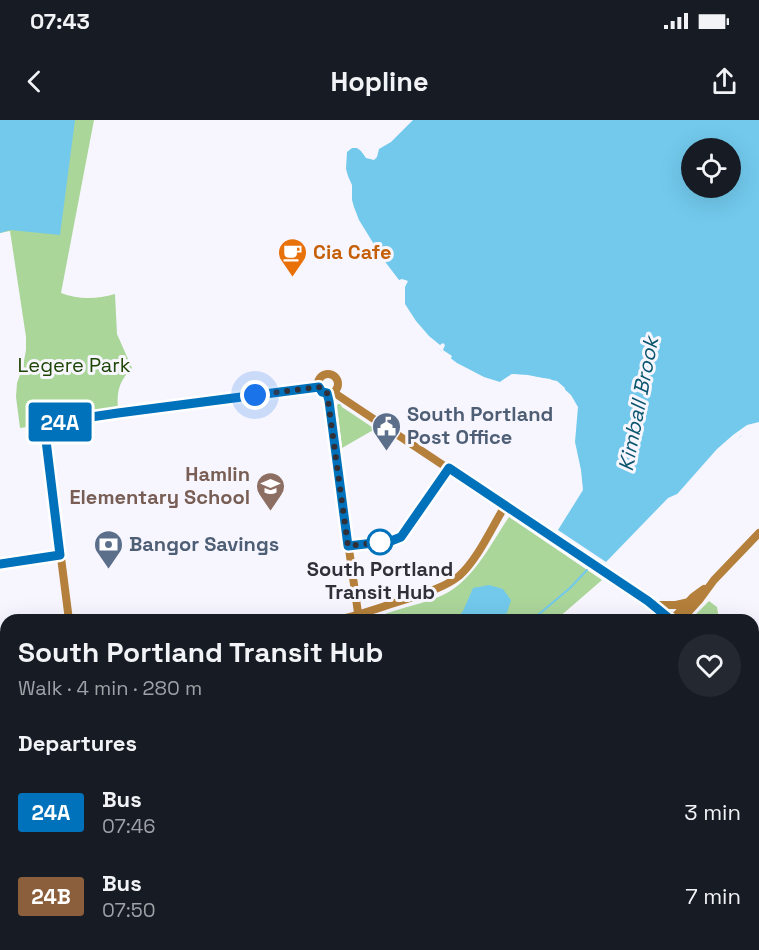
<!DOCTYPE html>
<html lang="en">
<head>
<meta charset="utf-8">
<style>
  body { margin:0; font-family:"Space Grotesk",sans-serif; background:#242831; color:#f1f3f6; height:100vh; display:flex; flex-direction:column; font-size:22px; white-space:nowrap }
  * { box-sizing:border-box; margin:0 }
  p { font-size:20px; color:#9ea1a6 }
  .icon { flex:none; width:33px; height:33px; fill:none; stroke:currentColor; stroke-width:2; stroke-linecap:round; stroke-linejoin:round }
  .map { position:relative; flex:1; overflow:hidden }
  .drawer { position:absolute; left:0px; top:494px; width:759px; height:338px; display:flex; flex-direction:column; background:#171b24; border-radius:18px 18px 0 0; box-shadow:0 6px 24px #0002 }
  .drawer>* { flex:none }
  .badge { padding:0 12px; border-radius:4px; font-size:21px; line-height:39px }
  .buttons { position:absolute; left:681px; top:18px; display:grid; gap:12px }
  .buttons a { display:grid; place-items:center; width:60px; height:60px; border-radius:50%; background:#171b24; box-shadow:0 6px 24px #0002; font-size:30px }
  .you { position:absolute; width:30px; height:30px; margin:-15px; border:4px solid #fff; border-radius:50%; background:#1a73e8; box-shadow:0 0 0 9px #1a73e833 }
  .map>.badge { position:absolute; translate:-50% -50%; box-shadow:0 0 0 3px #fff }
  h2 { padding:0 18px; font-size:22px; line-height:54px }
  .round { display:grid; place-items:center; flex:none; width:63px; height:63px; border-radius:32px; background:#242831 }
  .headline { display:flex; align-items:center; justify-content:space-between; height:102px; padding:0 18px }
  h1 { font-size:28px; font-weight:600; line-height:45px }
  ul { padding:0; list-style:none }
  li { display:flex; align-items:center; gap:18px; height:84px; padding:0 18px }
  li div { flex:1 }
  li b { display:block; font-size:22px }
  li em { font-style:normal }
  li .badge { min-width:66px; font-weight:700; text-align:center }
  .status { display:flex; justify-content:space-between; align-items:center; height:42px; padding:0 30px; background:#171b24; direction:ltr }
  .status svg { height:16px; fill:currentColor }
  header { display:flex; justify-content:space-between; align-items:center; height:78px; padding:0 18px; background:#171b24; font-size:27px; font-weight:600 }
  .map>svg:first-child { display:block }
  .built { fill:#eceafb }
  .green { fill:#abd69a }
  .forest { fill:#9cc88a }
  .water { fill:#72c9ec; fill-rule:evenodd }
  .pier { fill:#f7f6ff }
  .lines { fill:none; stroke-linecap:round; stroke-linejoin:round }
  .stream { stroke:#72c9ec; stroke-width:2 }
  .secondary { stroke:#b4803b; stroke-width:8 }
  .primary { stroke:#99661d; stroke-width:8 }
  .line-casing { stroke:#fff; stroke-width:14 }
  .line { stroke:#0072bc; stroke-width:9 }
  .walk { stroke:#313038; stroke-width:6; stroke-dasharray:0 10.8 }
  .stop-dot { fill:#fff; stroke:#0072bc; stroke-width:3 }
  .labels { text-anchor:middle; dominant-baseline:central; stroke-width:6; stroke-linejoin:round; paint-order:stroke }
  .food-label { font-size:20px; font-weight:bold; fill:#c56008; stroke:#f7f6ff; text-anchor:start }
  .park-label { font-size:20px; fill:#1d4503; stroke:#f7f6ff }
  .service-label { font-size:20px; font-weight:bold; fill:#4e5e75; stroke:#f7f6ff; text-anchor:start }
  .education-label { font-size:20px; font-weight:bold; fill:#785e54; stroke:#f7f6ff; text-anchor:end }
  .stop-label { font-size:20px; font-weight:bold; fill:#313038; stroke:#f7f6ff }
  .water-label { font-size:21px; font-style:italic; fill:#0b556d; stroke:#f7f6ff }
</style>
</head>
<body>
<div class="status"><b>07:43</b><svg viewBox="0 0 49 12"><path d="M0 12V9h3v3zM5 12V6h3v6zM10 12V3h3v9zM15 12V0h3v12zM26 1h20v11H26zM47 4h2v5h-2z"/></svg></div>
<header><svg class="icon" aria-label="back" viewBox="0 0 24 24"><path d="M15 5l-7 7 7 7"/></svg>Hopline<svg class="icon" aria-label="share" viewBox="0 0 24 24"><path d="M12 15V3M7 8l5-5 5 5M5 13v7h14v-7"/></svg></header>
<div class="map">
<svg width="759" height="830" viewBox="0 0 759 830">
  <rect width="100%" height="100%" fill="#f7f6ff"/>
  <path class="built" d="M 409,825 L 530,825 L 528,830 L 410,830 Z"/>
  <path class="green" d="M 0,0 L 94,0 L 61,173 C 79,180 97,179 115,174 L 117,214 L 132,248 C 117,263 117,274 118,293 L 20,308 L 16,277 L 17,263 L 23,246 L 26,230 L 26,217 L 10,111 L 0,113 Z
    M 338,284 L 340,284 L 342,287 L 375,309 L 342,328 L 337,286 Z
    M 509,397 L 602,460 L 557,499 L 370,500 C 391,490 415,486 436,478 C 472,465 489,426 509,397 Z
    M 709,481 L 717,487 L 719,499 L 691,499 Z
    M 418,825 L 474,825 L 475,830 L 419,830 Z"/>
  <path class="forest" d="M 0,616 L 6,623 L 6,688 L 0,692 Z"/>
  <path class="water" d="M 0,0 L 75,0 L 60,115 L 10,110 L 0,113 Z
    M 408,0 L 759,0 L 759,306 L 749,309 L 677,374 L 668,378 L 606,442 L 558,410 L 583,370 L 581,350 L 575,322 L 578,287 L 571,275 L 561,266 L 550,259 L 512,254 L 500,262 L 484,257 L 457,243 L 441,231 L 412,197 L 404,183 L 405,170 L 379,137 L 373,138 L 365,129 L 348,89 L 350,63 L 344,58 L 342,33 L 351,26 L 361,27 L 372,35 ZM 692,28 L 730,28 L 730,68 L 692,68 Z
    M 489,465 L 503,469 L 511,480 L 507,493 L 494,499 L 412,499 L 424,498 L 456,499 L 463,491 L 473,468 Z"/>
  <path class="pier" d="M 405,0 L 413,0 L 391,22 L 379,29 L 377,37 L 374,40 L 366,38 L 361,31 L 357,28 L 352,28 L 347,32 L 346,49 L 348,56 L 352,65 L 352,80 L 354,87 L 359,100 L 375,126 L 365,131 L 357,112 L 345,90 L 347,64 L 341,55 L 340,32 L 349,26 L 354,25 L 360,26 L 367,31 L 370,31 L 376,22 L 389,15 Z
    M 377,135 L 383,139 L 399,160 L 402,159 L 408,161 L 405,167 L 405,184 L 416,201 L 429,216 L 440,225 L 443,223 L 445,225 L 443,230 L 452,236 L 450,240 L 412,202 L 403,188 L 402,171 L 379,140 L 374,140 L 373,138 Z
    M 512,254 L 528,255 L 557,261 L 565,268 L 565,272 L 570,279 L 561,269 L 549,262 L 513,257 L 504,261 L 500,262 Z
    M 759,302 L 759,309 L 741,316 L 719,340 L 685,370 L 681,374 L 679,372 L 717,329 L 733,315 L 747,305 Z"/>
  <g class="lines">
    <path class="stream" d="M 532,500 L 570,468 L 587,450
      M 609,825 L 611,830"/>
    <path class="secondary" d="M318 264a10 10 0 1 1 20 0a10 10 0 1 1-20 0Z
      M 333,272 L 648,481 L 671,500
      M 327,273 L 359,500
      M 654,485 L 676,485 L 689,482
      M 69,500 L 44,305 L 118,293 L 319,267
      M 337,500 C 360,495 381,487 404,480 C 422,474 444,468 459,456 C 478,439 492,407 505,386
      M 672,500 L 693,477 L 704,469
      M 681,500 L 700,479 L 714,460 L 759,413
      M 753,555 L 759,559
      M 753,636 L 759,634
      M 405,825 L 405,830
      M 538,830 L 539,825"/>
    <path class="primary" d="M 0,586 L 6,593
      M 0,607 L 6,615
      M 0,720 L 6,719
      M 0,733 L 6,732"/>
  </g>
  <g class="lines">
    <defs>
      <path id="line" d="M 0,444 L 60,435 L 44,304 L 118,293 L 319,267 L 322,272 L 327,273 L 329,281 L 348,426 L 391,421 L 401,417 L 449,348 L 648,481 L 671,500"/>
    </defs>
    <use href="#line" class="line-casing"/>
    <use href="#line" class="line"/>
    <path class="walk" d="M 255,275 L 319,267 L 322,272 L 327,273 L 348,426 L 380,422"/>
  </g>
  <defs>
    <symbol id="cafe-pin" viewBox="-11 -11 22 30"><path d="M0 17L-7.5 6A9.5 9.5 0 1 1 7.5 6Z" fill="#e8710a" stroke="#f7f6ff"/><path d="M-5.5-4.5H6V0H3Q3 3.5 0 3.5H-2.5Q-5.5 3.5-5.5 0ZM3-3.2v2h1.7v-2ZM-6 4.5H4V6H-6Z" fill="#fff"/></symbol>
    <symbol id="civic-pin" viewBox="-11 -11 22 30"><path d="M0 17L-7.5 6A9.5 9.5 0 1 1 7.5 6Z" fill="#5c6f8a" stroke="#f7f6ff"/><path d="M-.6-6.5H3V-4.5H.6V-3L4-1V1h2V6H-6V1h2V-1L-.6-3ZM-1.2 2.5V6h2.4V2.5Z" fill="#fff"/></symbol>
    <symbol id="school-pin" viewBox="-11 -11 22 30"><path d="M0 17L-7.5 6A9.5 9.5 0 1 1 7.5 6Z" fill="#8d6e63" stroke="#f7f6ff"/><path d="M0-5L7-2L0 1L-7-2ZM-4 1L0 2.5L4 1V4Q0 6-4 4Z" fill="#fff"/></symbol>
    <symbol id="bank-pin" viewBox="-11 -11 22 30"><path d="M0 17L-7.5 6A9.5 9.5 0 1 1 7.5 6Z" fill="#5c6f8a" stroke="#f7f6ff"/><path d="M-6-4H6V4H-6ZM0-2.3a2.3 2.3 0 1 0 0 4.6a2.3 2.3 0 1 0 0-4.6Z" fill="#fff"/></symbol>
  </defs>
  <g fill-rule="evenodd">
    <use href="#cafe-pin" x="276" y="116" width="33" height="45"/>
    <use href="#civic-pin" x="370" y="290" width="33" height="45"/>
    <use href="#school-pin" x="254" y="350" width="33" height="45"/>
    <use href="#bank-pin" x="92" y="408" width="33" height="45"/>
  </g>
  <circle class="stop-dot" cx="380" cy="422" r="12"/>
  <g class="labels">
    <g class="food-label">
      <text x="313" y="132">Cia Cafe</text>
    </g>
    <g class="park-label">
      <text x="74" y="245">Legere Park</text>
    </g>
    <g class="service-label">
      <text x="407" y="294">South Portland<tspan x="407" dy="23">Post Office</tspan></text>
      <text x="129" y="424">Bangor Savings</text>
    </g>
    <g class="education-label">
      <text x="250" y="354">Hamlin<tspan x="250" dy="23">Elementary School</tspan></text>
    </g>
    <g class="stop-label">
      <text x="380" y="449">South Portland<tspan x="380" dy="23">Transit Hub</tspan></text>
    </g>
    <g class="water-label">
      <text transform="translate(638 284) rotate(-79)">Kimball Brook</text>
    </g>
  </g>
</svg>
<div class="buttons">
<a><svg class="icon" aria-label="locate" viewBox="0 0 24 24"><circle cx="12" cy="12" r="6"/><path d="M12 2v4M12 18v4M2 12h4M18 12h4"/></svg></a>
</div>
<div class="you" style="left:255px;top:275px"></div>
<b class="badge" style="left:60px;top:302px;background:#0072bc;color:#fff">24A</b>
<section class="drawer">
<div class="headline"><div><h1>South Portland Transit Hub</h1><p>Walk · 4 min · 280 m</p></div><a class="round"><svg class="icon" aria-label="heart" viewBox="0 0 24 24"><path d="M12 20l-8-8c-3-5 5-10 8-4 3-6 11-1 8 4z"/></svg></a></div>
<h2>Departures</h2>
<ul>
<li><span class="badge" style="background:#0072bc;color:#fff">24A</span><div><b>Bus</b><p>07:46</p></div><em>3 min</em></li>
<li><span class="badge" style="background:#8b5e3c;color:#fff">24B</span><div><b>Bus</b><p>07:50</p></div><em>7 min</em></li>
</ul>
</section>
</div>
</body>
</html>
